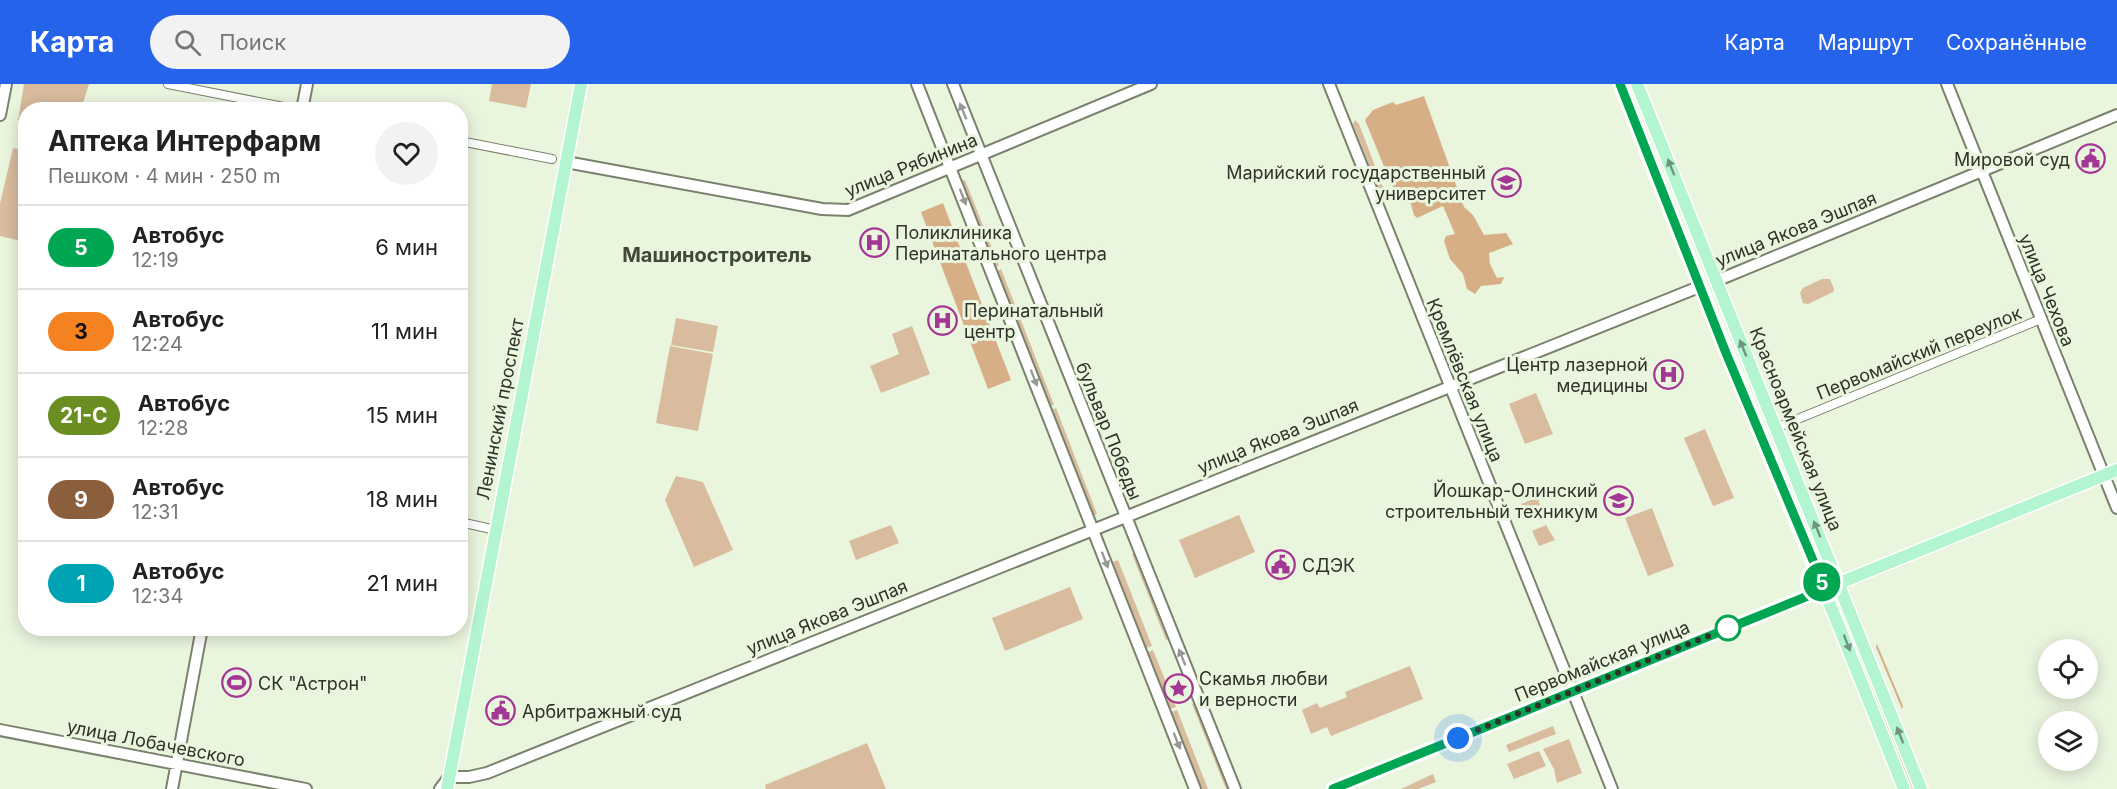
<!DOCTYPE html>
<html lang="ru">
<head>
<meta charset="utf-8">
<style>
  body { margin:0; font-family:Inter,sans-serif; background:#f2f2f2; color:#222; height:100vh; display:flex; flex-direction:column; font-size:22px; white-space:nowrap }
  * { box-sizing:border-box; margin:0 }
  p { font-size:20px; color:#767676 }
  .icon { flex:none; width:33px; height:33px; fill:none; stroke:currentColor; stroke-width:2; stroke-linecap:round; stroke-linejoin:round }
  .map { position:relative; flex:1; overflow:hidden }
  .panel { position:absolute; left:18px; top:18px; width:450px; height:534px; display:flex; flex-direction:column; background:#fff; border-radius:24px; box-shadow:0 3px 15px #0003 }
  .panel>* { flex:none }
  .badge { padding:0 12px; border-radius:20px; font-size:21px; line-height:39px }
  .tools { position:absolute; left:2038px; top:555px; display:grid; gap:12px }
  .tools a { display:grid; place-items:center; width:60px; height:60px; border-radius:50%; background:#fff; box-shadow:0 3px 15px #0003; font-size:30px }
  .you { position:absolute; width:30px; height:30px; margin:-15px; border:4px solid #fff; border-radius:50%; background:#1a73e8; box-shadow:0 0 0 9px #1a73e833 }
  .map>.badge { position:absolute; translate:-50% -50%; box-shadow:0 0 0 3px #fff }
  .round { display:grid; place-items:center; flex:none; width:63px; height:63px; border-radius:32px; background:#f2f2f2 }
  .headline { display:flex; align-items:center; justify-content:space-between; height:102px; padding:0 30px }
  h1 { font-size:28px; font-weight:700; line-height:45px }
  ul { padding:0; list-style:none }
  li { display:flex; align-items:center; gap:18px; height:84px; padding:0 30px; border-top:2px solid #e0e0e0 }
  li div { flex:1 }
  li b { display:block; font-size:22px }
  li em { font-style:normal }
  li .badge { min-width:66px; font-weight:700; text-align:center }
  header { display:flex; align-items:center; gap:36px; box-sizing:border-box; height:84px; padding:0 30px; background:#2563eb; color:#fff }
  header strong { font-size:28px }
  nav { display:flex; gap:33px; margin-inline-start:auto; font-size:21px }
  .search { width:420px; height:54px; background:#f2f2f2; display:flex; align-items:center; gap:15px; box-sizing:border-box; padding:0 21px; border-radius:33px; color:#767676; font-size:22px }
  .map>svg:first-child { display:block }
  .green { fill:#d9bb9d }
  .forest { fill:#d7af87 }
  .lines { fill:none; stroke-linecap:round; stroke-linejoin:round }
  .street-casing { stroke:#79826d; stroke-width:10 }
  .secondary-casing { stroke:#79826d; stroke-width:14 }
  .primary-casing { stroke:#fff; stroke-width:15 }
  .street { stroke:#fff; stroke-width:8 }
  .secondary { stroke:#fff; stroke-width:10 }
  .primary { stroke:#b3f4d1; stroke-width:12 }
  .oneway { fill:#979994 }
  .oneway2 { fill:#71947e }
  .line-casing { stroke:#fff; stroke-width:14 }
  .line { stroke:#00a651; stroke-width:9 }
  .walk { stroke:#2f332a; stroke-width:6; stroke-dasharray:0 10.8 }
  .stop-dot { fill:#fff; stroke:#00a651; stroke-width:3 }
  .labels { text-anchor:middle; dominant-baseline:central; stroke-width:6; stroke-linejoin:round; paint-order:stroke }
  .poi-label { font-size:18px; fill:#2f332a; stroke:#eaf5de; text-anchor:start }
  .street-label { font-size:18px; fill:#2f332a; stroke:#eaf5de }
  .neighbourhood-label { font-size:20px; font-weight:bold; fill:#404936; stroke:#eaf5de }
</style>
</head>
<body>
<header>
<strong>Карта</strong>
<div class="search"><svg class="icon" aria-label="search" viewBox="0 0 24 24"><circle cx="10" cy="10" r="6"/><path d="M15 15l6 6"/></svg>Поиск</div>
<nav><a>Карта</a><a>Маршрут</a><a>Сохранённые</a></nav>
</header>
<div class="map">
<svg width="2117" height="705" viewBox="0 0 2117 705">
  <rect width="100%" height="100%" fill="#eaf5de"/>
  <path class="green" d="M 24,0 L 89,0 L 81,25 L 26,26 L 25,38 L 18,37 Z
    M 492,0 L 531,0 L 526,24 L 489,17 Z
    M 1355,36 L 1359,40 L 1383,103 L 1381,105 L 1378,104 L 1353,40 Z
    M 13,64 L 25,66 L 25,158 L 0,152 L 0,120 Z
    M 965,96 L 999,182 L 995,183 L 961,97 Z
    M 1021,177 L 1120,422 L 1115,424 L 1017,179 Z
    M 1001,185 L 1054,321 L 1050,322 L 997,187 Z
    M 1822,195 L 1830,195 L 1834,205 L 1833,208 L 1808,220 L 1803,219 L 1800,209 L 1803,204 Z
    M 676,234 L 718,242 L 713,268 L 671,261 Z
    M 912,242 L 930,290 L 881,309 L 870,282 L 899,270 L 892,250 Z
    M 670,262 L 713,270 L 698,347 L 656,339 Z
    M 1536,309 L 1553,350 L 1525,360 L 1509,320 Z
    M 1056,324 L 1097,430 L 1093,432 L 1052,326 Z
    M 1705,345 L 1734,414 L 1713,422 L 1684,354 Z
    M 676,392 L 703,398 L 733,466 L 694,483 L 665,416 Z
    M 1538,413 L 1542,430 L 1528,436 L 1521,420 Z
    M 1652,424 L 1674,482 L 1648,492 L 1625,434 Z
    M 1239,431 L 1255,468 L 1195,494 L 1179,456 Z
    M 891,441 L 899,459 L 856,476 L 849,457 Z
    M 1546,441 L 1555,456 L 1539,462 L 1532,447 Z
    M 1138,468 L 1172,553 L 1166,556 L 1132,470 Z
    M 1118,476 L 1152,562 L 1146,564 L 1112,478 Z
    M 1070,503 L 1083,535 L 1005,567 L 992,534 Z
    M 1846,529 L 1914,705 L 1911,705 L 1843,530 Z
    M 1153,566 L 1176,623 L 1170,625 L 1148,568 Z
    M 1410,582 L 1423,615 L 1331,652 L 1327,643 L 1311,650 L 1302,626 L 1317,619 L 1320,624 L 1347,613 L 1345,608 Z
    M 1198,618 L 1233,705 L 1226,705 L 1192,620 Z
    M 1177,626 L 1208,705 L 1202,705 L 1171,628 Z
    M 1553,642 L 1556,650 L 1509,668 L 1506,661 Z
    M 1569,655 L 1582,689 L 1557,699 L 1554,685 L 1543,665 Z
    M 867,659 L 886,705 L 766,705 L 765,701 Z
    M 1539,667 L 1546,682 L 1514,695 L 1507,680 Z
    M 1433,690 L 1436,698 L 1418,705 L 1401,705 Z"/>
  <path class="forest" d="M 1424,12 L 1464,123 L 1473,131 L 1484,151 L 1506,149 L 1513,160 L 1489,169 L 1490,180 L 1497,194 L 1504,193 L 1501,200 L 1481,202 L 1475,210 L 1467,205 L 1463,190 L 1450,175 L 1444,157 L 1446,152 L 1455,150 L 1443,122 L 1417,134 L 1414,131 L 1408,110 L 1392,102 L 1365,36 L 1373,26 L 1393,18 L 1396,21 Z
    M 943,119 L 1011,296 L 988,305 L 921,128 Z
    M 1877,560 L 1903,622 L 1902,625 L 1876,563 Z"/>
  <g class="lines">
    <defs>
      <path id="street" d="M 168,0 L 299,26
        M 460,57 L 552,75
        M 1776,344 L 2041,235
        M 460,438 L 496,446"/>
      <path id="secondary" d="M 917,0 L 1195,705
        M 953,0 L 1235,705
        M 1329,0 L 1612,705
        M 1947,0 L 2117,424
        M 302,26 L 307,0
        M 0,31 L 6,0
        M 566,78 L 822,125 L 848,126 L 1151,0
        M 1716,197 L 2117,31
        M 0,646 L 306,705
        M 172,705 L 202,544
        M 440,705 L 449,693 L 469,693 L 487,689 L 1699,203"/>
      <path id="primary" d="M 1620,0 C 1711,236 1811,469 1904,705
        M 1637,0 L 1921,705
        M 447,705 L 581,0
        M 1333,705 L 2117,386"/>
    </defs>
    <use href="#street" class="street-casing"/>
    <use href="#secondary" class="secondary-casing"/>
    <use href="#primary" class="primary-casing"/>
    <use href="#street" class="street"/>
    <use href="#secondary" class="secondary"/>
    <use href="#primary" class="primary"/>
  </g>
  <defs><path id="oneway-solid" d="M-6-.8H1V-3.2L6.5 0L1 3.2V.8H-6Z" transform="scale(1.5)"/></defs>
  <g class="oneway">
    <use href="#oneway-solid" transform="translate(963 27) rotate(-112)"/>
    <use href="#oneway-solid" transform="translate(963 113) rotate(69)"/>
    <use href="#oneway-solid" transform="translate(1034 294) rotate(69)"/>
    <use href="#oneway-solid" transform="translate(1105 476) rotate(69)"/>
    <use href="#oneway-solid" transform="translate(1182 573) rotate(-112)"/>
    <use href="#oneway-solid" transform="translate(1177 657) rotate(68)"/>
  </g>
  <g class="oneway2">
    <use href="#oneway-solid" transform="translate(1671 83) rotate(-112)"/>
    <use href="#oneway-solid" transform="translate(1743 264) rotate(-112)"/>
    <use href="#oneway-solid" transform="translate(1817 445) rotate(-113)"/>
    <use href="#oneway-solid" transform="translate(1847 559) rotate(69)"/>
    <use href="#oneway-solid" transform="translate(1900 651) rotate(-111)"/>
  </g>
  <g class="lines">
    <defs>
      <path id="line" d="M 1333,705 L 1825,505 L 1726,269 L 1620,0"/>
    </defs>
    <use href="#line" class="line-casing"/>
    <use href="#line" class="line"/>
    <path class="walk" d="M 1458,654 L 1728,544"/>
  </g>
  <defs>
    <symbol id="civic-ring" viewBox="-11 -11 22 22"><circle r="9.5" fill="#eaf5de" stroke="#a43694" stroke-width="1.5"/><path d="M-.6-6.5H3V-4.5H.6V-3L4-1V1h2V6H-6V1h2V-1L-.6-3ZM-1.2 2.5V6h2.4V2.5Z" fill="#a43694"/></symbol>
    <symbol id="university-ring" viewBox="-11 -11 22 22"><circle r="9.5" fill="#eaf5de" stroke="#a43694" stroke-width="1.5"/><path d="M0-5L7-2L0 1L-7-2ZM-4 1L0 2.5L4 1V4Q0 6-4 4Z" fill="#a43694"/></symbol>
    <symbol id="hospital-ring" viewBox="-11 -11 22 22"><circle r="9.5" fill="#eaf5de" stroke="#a43694" stroke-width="1.5"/><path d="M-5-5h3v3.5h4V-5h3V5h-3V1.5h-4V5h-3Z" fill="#a43694"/></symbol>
    <symbol id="stadium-ring" viewBox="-11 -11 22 22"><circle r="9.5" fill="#eaf5de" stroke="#a43694" stroke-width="1.5"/><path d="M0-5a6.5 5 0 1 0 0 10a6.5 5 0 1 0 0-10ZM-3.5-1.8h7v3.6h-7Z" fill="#a43694"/></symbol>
    <symbol id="sight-ring" viewBox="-11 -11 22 22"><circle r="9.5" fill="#eaf5de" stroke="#a43694" stroke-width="1.5"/><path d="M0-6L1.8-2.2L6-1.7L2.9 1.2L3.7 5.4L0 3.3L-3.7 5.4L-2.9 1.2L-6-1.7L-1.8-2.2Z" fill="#a43694"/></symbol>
  </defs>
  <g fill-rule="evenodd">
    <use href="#civic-ring" x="2074" y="58" width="33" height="33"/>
    <use href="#university-ring" x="1490" y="82" width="33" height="33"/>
    <use href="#hospital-ring" x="858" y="142" width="33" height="33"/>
    <use href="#hospital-ring" x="926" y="220" width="33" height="33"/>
    <use href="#hospital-ring" x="1652" y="274" width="33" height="33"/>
    <use href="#university-ring" x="1602" y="400" width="33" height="33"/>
    <use href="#civic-ring" x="1264" y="464" width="33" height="33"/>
    <use href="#stadium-ring" x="220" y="582" width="33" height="33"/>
    <use href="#sight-ring" x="1162" y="588" width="33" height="33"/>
    <use href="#civic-ring" x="484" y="610" width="33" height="33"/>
  </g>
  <circle class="stop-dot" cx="1728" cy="544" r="12"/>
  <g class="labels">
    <g class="poi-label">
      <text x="2070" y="75" text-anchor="end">Мировой суд</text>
      <text x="1486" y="88" text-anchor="end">Марийский государственный<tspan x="1486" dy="21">университет</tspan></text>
      <text x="895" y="148">Поликлиника<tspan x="895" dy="21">Перинатального центра</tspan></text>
      <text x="964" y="226">Перинатальный<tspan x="964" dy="21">центр</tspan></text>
      <text x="1648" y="280" text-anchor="end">Центр лазерной<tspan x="1648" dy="21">медицины</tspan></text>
      <text x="1598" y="406" text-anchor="end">Йошкар-Олинский<tspan x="1598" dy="21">строительный техникум</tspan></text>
      <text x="1302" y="481">СДЭК</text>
      <text x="1199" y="594">Скамья любви<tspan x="1199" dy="21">и верности</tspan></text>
      <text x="258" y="599">СК "Астрон"</text>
      <text x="522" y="627">Арбитражный суд</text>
    </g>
    <g class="street-label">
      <text transform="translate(911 81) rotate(-22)">улица Рябинина</text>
      <text transform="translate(1796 145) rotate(-22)">улица Якова Эшпая</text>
      <text transform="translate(2047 206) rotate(68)">улица Чехова</text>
      <text transform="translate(1919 269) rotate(-22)">Первомайский переулок</text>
      <text transform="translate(1465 296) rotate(68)">Кремлёвская улица</text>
      <text transform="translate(500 325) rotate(-79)">Ленинский проспект</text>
      <text transform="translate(1796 345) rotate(68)">Красноармейская улица</text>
      <text transform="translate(1109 347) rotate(68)">бульвар Победы</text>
      <text transform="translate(1278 352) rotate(-22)">улица Якова Эшпая</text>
      <text transform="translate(827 533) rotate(-22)">улица Якова Эшпая</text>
      <text transform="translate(1602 577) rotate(-22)">Первомайская улица</text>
      <text transform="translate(156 659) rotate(11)">улица Лобачевского</text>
    </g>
    <g class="neighbourhood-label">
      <text x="717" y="171">Машиностроитель</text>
    </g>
  </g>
</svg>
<div class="tools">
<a><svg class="icon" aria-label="locate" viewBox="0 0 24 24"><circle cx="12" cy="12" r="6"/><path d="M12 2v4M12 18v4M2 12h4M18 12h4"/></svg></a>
<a><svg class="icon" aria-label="layers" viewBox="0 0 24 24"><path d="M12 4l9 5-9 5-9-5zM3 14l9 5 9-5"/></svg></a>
</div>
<div class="you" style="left:1458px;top:654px"></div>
<b class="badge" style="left:1822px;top:498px;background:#00a651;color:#fff">5</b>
<section class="panel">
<div class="headline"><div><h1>Аптека Интерфарм</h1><p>Пешком · 4 мин · 250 m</p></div><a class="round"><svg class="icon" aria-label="heart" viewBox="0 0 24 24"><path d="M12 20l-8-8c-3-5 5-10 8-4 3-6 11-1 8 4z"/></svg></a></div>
<ul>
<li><span class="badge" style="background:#00a651;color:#fff">5</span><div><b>Автобус</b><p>12:19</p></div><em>6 мин</em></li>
<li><span class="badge" style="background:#f58220;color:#111">3</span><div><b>Автобус</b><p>12:24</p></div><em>11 мин</em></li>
<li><span class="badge" style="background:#6b8e23;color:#fff">21-С</span><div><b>Автобус</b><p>12:28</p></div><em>15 мин</em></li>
<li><span class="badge" style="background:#8b5e3c;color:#fff">9</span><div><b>Автобус</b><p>12:31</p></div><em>18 мин</em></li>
<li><span class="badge" style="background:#00a3b4;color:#fff">1</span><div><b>Автобус</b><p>12:34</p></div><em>21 мин</em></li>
</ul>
</section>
</div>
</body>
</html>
